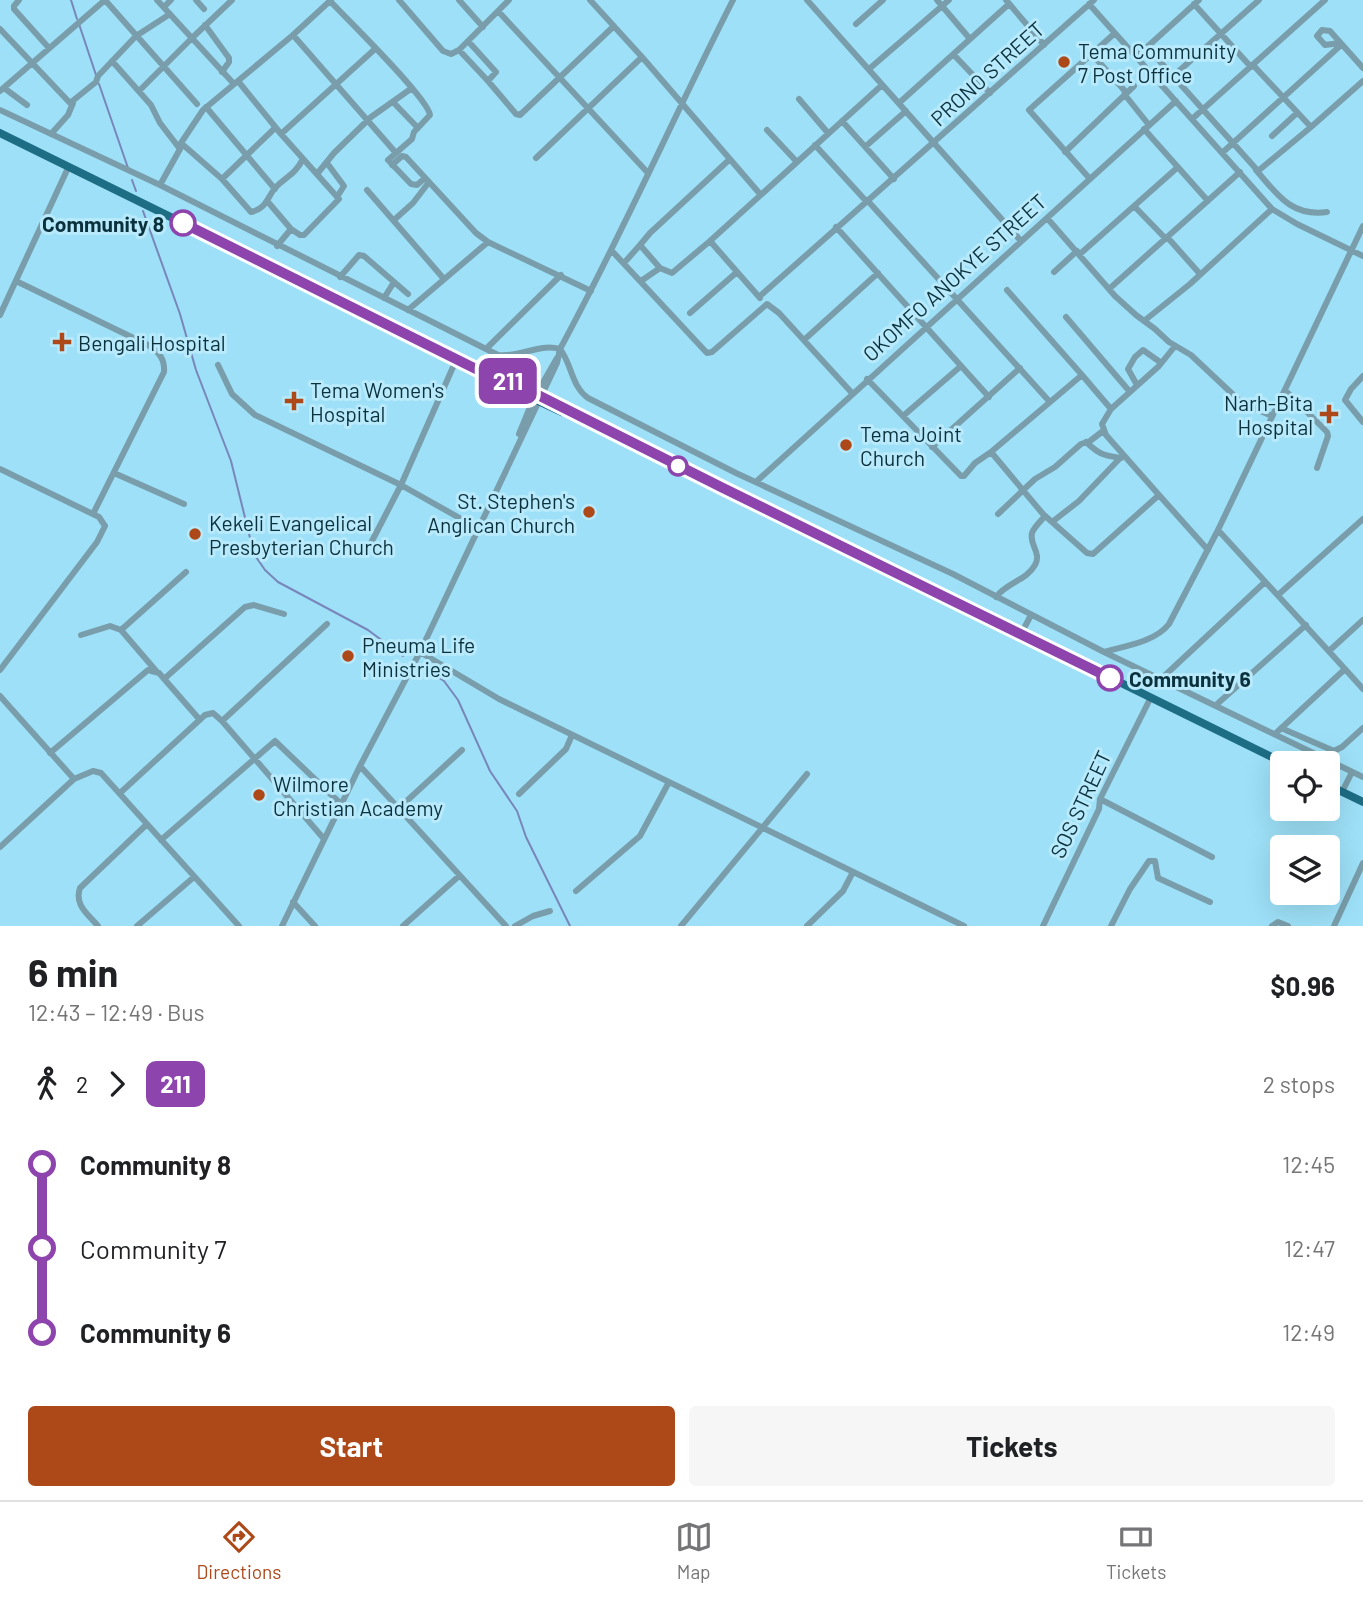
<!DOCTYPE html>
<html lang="en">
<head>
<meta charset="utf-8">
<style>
  body { margin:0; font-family:Barlow,sans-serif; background:#f6f6f6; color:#202124; height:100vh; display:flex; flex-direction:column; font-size:26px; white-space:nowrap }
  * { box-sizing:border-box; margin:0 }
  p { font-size:23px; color:#757577 }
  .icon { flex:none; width:38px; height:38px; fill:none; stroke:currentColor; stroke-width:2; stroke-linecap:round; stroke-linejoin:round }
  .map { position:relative; height:926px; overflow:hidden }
  .sheet { display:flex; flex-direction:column; background:#fff; flex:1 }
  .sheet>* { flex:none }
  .badge { padding:0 14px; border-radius:10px; font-size:24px; line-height:46px }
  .controls { position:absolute; left:1270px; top:751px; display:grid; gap:14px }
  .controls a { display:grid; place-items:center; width:70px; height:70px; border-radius:7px; background:#fff; box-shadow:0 7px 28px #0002; font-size:35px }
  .map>.badge { position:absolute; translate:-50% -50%; box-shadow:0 0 0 4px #fff }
  .legs { display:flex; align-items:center; gap:10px; height:77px; padding:0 28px; font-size:23px }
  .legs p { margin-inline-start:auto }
  .summary { display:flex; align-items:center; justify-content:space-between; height:119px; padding:0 28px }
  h1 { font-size:38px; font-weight:700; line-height:52px }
  .cta { display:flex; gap:14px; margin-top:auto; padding:14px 28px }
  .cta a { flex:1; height:80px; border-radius:7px; background:#ad4819; color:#fff; font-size:28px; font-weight:700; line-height:80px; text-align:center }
  .cta a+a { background:#f6f6f6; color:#202124 }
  ul { padding:0 28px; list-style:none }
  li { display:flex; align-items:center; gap:24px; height:84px; font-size:26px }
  li i { display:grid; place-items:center; width:10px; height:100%; margin:0 9px; background:currentColor }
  li i::after { content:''; width:18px; height:18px; margin:-9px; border:5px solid; border-radius:50%; background:#fff }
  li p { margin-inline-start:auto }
  li:first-child i { background:linear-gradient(#0000 50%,currentColor 0) }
  li:last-child i { background:linear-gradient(currentColor 50%,#0000 0) }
  .menu { display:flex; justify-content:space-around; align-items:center; height:98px; border-top:2px solid #e0e0e0; background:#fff; font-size:19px; color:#757577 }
  .menu a { display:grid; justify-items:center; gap:4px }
  .menu .on { color:#ad4819 }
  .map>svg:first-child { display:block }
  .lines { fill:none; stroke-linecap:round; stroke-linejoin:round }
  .stream { stroke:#7986b9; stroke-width:2 }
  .minor { stroke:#799daa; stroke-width:6 }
  .major { stroke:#1d6d85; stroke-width:8 }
  .line-1-casing { stroke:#fff; stroke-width:16 }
  .line-1 { stroke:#8e44ad; stroke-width:10 }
  .poi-dot { fill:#ad4819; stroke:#b9eafc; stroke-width:2.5 }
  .stop-1-dot { fill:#fff; stroke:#8e44ad; stroke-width:3.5 }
  .labels { text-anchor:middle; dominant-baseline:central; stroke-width:6; stroke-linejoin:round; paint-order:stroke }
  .poi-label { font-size:21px; fill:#0b313d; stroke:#b9eafc; text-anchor:start }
  .street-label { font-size:21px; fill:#0b313d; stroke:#b9eafc }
  .stop-label { font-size:21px; font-weight:bold; fill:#0b313d; stroke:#b9eafc; text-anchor:end }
</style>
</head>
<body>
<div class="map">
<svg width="1363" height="926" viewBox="0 0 1363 926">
  <rect width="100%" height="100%" fill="#9de0f7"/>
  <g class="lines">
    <path class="stream" d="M 71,0 L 77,19
      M 79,24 L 96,75
      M 99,84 L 128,168
      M 132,180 L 136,191
      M 143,211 L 180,314 L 196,370 L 231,461 L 254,554 L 265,570 L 278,582 L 368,630 L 403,656
      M 418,665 L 444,681 L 458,700 L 490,771 L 517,811 L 526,837 L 570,926"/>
    <path class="minor" d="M 19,0 L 14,6 L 14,9 L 49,48
      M 105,0 L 197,104
      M 157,0 L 234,84
      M 196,0 L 204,9
      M 329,0 C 346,18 428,98 430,115 L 414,132 L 412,139 L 388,160 L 411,184 L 417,185 L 425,178
      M 399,0 L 443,51 L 451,54 L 459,50 L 509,0
      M 459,0 L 483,27
      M 590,0 L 642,57 L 760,194
      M 807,0 L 1021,241
      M 937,0 L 970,39
      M 1006,0 L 1044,45
      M 1089,4 L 1272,209 L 1297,224 L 1363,256
      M 1194,4 L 1251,67
      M 164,7 L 171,0
      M 498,11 L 648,173
      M 856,24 L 883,0
      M 205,25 L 229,58 L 229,62 L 222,72
      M 0,29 L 70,103 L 96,82 L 98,76 L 136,36 L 170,14
      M 293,35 L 396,153
      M 192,38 L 232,0
      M 1340,43 L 1325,45 L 1317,36 L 1322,30 L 1330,31 L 1363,68
      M 1147,47 L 1258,171 L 1311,127
      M 459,50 L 488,81 L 496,72 L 468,41
      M 1091,53 L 1124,90 L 1125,95 L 1149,125
      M 954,55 L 990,93
      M 1136,57 L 1199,0
      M 112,61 L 151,105 L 160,123 L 180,149
      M 1253,65 L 1311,127 L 1363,81
      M 869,69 L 949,0
      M 238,81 L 281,134 L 339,199 L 304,235 L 300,235 L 291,229
      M 488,81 L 516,114 L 520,115 L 614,26
      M 1162,86 L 1259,0
      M 4,88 L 27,105
      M 140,90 L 192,38
      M 0,91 L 105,0
      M 799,99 L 828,133
      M 393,102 L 418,128
      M 899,103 L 1009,4
      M 206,107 L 275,189
      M 0,110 L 160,185 L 498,355 C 520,358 538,343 560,349 C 572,364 571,386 588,398 L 736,473 L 953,574 L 1104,652 L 1363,777
      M 1192,119 L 1325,0
      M 842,121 L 894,179
      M 1144,129 L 1208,201
      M 767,130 L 797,162
      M 51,134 L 68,115 L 73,103
      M 281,134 L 375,49
      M 1272,136 L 1297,113
      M 181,143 L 222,179 L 275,128 L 277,129
      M 815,145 L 866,201
      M 866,146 L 906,111
      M 1065,152 L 1134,86
      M 1222,153 L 1341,45
      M 536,158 L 642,57
      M 327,163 L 344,186 L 337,197
      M 392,165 L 402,156 L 406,157 L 476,233 L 488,242 L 591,291
      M 1256,170 C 1277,194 1291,217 1327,212
      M 317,174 L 334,153 L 371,117 L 412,88
      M 222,179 L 251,212 C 266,209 267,198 275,188 C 286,176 294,176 303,159
      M 1090,179 L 1029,110 L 1115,33
      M 160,185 L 180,149 L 181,143 L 203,110 L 293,35 L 331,0
      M 367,190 L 444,279
      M 867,200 L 1049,401
      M 268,202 L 291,229 L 277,246
      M 1135,207 L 1166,239
      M 1047,218 L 1115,296 L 1136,315 L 1155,329 L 1169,342 L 1191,355 L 1242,403 L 1272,416
      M 394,220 L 413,203 L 429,182
      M 836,227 L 989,397
      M 1168,238 L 1200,274
      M 640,245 L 650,233 L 730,159
      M 612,251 L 707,353 L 712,352 L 767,304 L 779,313 L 852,393
      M 1080,254 L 1178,167
      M 624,263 L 640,245 L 660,268 L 672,273 L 710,241
      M 1054,272 L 1077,251
      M 340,277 L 359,255 L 364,256 L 408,294
      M 16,281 L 148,345 C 159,352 165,359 164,372 L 93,514
      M 641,281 L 660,268
      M 1109,289 L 1240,172
      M 1007,290 L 1082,375
      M 759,297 L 1094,0
      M 384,298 L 394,282
      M 760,298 L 710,241 L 882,85
      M 408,310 L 488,242
      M 690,313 L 737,272
      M 0,315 L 68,168
      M 1066,317 L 1130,392
      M 1144,321 L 1190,284 L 1272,209
      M 804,340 L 878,273
      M 487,348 L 561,275
      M 218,365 L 232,394 L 255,415 L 401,485 L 479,529
      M 1363,376 L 1351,389 L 1345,400 L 1363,422
      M 867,379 L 961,476 L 964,476 L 975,463 L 991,452
      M 1137,385 L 1128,369 L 1135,357 L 1143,350 L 1160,362
      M 1285,390 L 1327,432 L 1328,436 L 1317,468
      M 1111,409 L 1082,375 L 991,452 L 1043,514 L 1087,553 L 1093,554 L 1159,495 L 1208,550
      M 903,416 L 961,366
      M 519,434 L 533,400 L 557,358
      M 1086,442 C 1100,455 1103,455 1121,458
      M 932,447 L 1020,368
      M 0,469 L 99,517 L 105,526 L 97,542 L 0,670
      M 114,473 L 184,504
      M 757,481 L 1176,101
      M 1159,495 L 1106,435 L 1102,424 L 1111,409 L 1159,366 L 1175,346
      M 998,514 L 1035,479 L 1055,467 L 1081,444 L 1090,441 L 1103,431
      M 1052,522 L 1079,501 L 1123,455
      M 1218,530 L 1345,669
      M 372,541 L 401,485 L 457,358
      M 1278,595 L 1363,519
      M 996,597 C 1007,582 1026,581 1035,565 C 1042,553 1029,545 1032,533 C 1034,527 1041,521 1045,516
      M 1021,634 L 1031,615
      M 81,635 L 110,626 L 121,630
      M 1329,651 L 1363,620
      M 420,652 L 499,699 L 964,926
      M 1104,652 C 1125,646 1155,642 1169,624 L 1218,530 L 1363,226
      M 157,672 L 121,630 L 186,572
      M 164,679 L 245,607 L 254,605 L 284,614
      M 1161,679 L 1265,582
      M 0,696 L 74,779
      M 1216,705 L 1306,625
      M 222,721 L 324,839
      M 1281,728 L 1334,751 L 1342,747 L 1363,728
      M 1275,734 L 1345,669 L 1363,689
      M 50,753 L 148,670 L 159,673 L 200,720
      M 360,766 L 506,926
      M 1342,792 L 1352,772
      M 120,793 L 205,715 L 213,713 L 222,721 L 327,624
      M 519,794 L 566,749 L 572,735
      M 1100,799 L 1212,857
      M 398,809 L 462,750
      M 161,840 L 275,741 L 341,804
      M 0,847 L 74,779 L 93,771 L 101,773 L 239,926
      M 576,891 L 640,836 L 669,782
      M 293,902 L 315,926
      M 98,926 C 88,914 74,905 80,888 L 146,825
      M 137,926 L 194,877
      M 282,926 L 360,766 L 420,652 L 557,363 L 560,349 C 622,235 674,116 733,0
      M 403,926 L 459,876
      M 515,926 L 533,916 L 550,911
      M 681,926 L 807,774
      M 807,926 L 843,891 L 853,872
      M 1043,926 L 1099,809 L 1100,799 L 1151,697
      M 1111,926 L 1130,889 L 1149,861 L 1155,861 L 1158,878 L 1210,902
      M 1272,926 L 1278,922 L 1288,926
      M 1334,926 L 1363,863"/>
    <path class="major" d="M 0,133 L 457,358 L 493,379
      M 490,376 L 497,376 L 1284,763
      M 504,385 L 562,412
      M 1328,785 L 1363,802"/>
  </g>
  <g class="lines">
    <defs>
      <path id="line-1" d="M 183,223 L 490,376 L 497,376 L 536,394 L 723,488 L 1110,678"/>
    </defs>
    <use href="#line-1" class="line-1-casing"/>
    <use href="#line-1" class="line-1"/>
  </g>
  <g class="poi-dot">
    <circle cx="1064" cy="62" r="7"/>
    <path d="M58.5 331.5h7v7h7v7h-7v7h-7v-7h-7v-7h7z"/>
    <path d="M290.5 390.5h7v7h7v7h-7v7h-7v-7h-7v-7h7z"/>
    <path d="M1325.5 403.5h7v7h7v7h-7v7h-7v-7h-7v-7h7z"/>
    <circle cx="846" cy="445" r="7"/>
    <circle cx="589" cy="512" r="7"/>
    <circle cx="195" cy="534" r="7"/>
    <circle cx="348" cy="656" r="7"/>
    <circle cx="259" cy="795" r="7"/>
  </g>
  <g class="stop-1-dot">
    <circle cx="183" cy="223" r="12"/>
    <circle cx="678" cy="466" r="9"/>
    <circle cx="1110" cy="678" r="12"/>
  </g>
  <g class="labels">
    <g class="poi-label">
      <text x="1078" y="50">Tema Community<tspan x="1078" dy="24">7 Post Office</tspan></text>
      <text x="78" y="342">Bengali Hospital</text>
      <text x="310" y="389">Tema Women's<tspan x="310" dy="24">Hospital</tspan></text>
      <text x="1313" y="402" text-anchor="end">Narh-Bita<tspan x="1313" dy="24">Hospital</tspan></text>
      <text x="860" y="433">Tema Joint<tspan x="860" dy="24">Church</tspan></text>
      <text x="575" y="500" text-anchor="end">St. Stephen's<tspan x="575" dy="24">Anglican Church</tspan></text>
      <text x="209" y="522">Kekeli Evangelical<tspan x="209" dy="24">Presbyterian Church</tspan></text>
      <text x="362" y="644">Pneuma Life<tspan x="362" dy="24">Ministries</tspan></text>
      <text x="273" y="783">Wilmore<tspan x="273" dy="24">Christian Academy</tspan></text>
    </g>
    <g class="street-label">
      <text transform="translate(987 73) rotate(-42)">PRONO STREET</text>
      <text transform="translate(954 277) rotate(-42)">OKOMFO ANOKYE STREET</text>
      <text transform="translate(1080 804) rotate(-65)">SOS STREET</text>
    </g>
    <g class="stop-label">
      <text x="164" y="223">Community 8</text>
      <text x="1129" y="678" text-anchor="start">Community 6</text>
    </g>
  </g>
</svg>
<div class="controls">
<a><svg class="icon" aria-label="locate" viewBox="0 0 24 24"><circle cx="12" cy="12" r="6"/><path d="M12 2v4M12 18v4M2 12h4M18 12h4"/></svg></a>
<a><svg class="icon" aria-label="layers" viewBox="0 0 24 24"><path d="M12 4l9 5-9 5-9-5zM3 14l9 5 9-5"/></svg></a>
</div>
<b class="badge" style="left:508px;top:381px;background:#8e44ad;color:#fff">211</b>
</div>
<section class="sheet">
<div class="summary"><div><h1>6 min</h1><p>12:43 – 12:49 · Bus</p></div><b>$0.96</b></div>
<div class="legs"><svg class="icon" aria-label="walk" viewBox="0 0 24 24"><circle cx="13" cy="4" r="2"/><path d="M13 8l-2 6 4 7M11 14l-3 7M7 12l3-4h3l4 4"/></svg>2<svg class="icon" aria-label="forward" viewBox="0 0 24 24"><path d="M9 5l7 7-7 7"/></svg><b class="badge" style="background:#8e44ad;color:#fff">211</b><p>2 stops</p></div>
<ul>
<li><i style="color:#8e44ad"></i><b>Community 8</b><p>12:45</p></li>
<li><i style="color:#8e44ad"></i><span>Community 7</span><p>12:47</p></li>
<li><i style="color:#8e44ad"></i><b>Community 6</b><p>12:49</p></li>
</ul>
<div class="cta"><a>Start</a><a>Tickets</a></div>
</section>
<nav class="menu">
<a class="on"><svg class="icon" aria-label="directions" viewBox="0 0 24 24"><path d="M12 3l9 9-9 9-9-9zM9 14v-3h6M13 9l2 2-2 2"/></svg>Directions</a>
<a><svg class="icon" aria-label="map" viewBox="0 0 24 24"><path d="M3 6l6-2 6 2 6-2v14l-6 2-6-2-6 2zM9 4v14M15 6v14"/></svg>Map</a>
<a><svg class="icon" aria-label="tickets" viewBox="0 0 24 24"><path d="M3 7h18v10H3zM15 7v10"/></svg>Tickets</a>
</nav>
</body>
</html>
